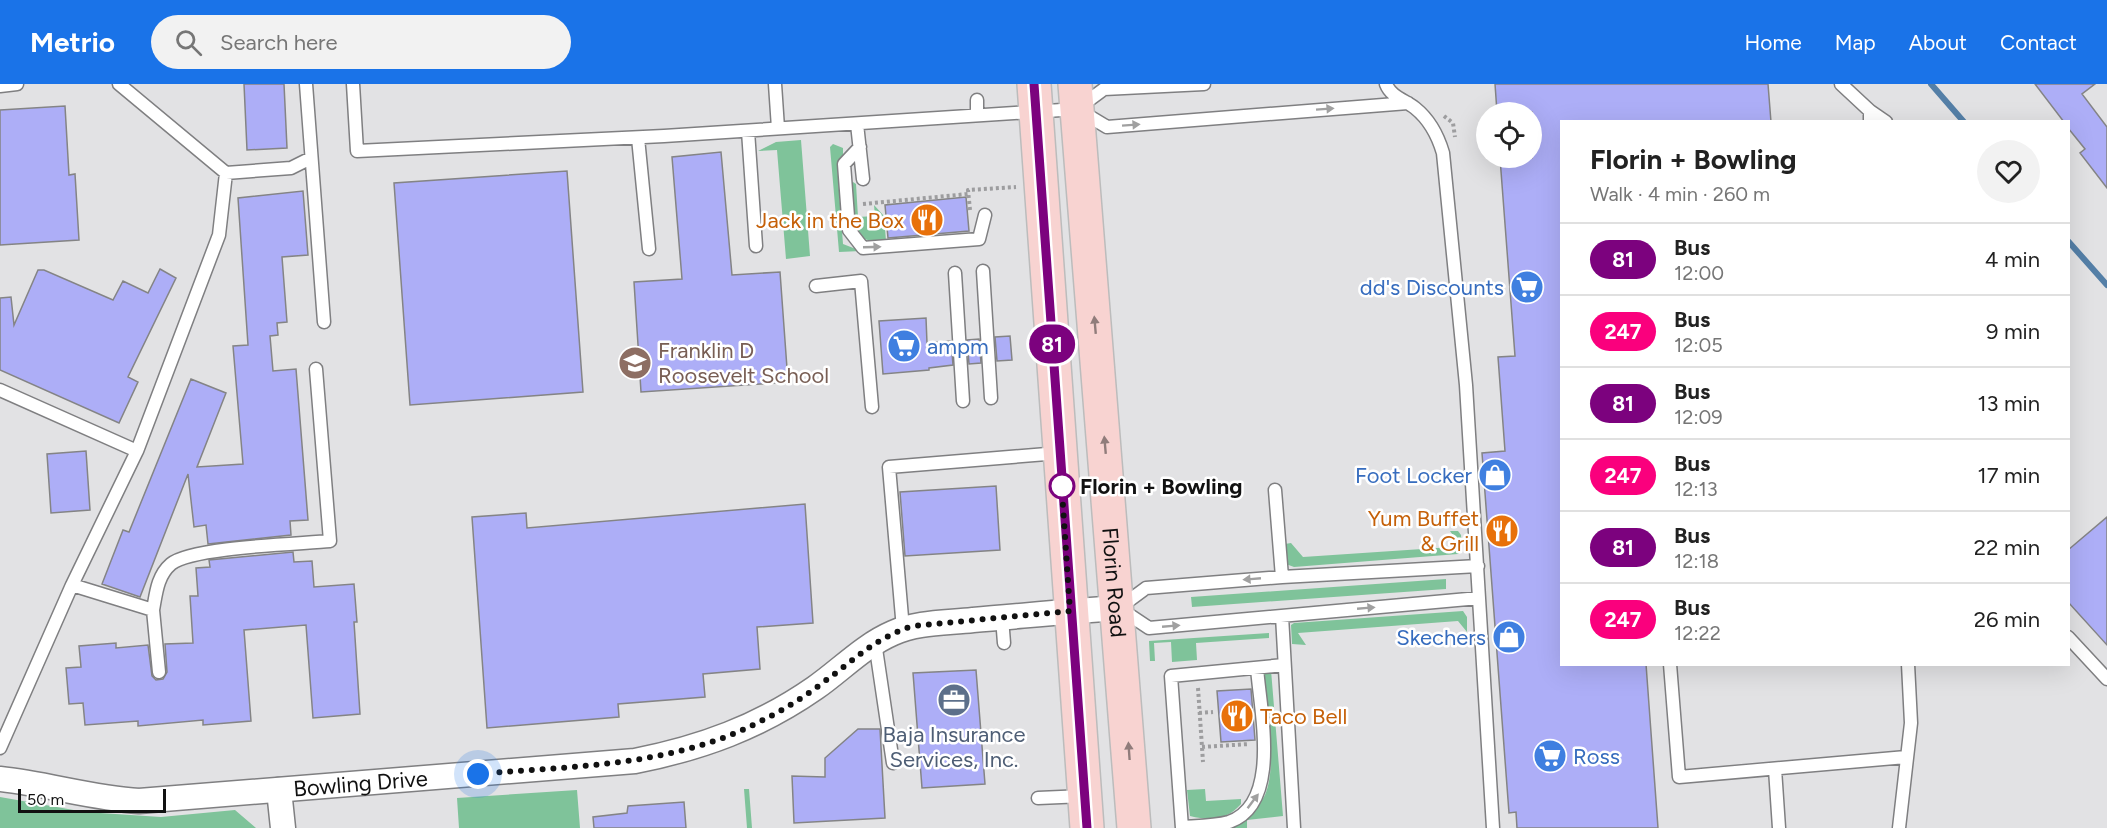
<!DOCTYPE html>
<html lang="en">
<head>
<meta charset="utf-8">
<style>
  body { margin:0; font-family:Figtree,sans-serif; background:#f2f2f2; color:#222; height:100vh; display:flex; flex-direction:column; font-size:22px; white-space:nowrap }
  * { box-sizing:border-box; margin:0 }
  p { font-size:20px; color:#767676 }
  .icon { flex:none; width:33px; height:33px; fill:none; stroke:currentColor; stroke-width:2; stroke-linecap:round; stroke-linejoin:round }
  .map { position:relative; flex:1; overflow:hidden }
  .panel { position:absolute; left:1560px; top:36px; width:510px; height:546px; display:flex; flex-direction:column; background:#fff; border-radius:0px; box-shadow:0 6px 24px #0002 }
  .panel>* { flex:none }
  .badge { padding:0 12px; border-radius:20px; font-size:21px; line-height:39px }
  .fabs { position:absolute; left:1476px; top:18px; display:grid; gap:12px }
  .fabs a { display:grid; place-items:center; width:66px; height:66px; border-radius:50%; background:#fff; box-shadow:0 6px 24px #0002; font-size:30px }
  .scale { position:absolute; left:18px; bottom:15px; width:148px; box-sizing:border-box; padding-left:6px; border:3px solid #111; border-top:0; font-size:16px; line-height:21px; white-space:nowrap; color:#111; -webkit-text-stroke:4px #fff; paint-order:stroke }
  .you { position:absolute; width:30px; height:30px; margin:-15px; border:4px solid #fff; border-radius:50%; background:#1a73e8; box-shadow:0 0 0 9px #1a73e833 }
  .map>.badge { position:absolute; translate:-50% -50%; box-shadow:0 0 0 3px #fff }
  .round { display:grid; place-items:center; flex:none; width:63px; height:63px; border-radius:32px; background:#f2f2f2 }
  .overview { display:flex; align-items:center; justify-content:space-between; height:102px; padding:0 30px }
  h1 { font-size:28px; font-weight:700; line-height:45px }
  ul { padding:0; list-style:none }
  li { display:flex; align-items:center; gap:18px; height:72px; padding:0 30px; border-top:2px solid #e0e0e0 }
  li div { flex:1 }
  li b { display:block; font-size:22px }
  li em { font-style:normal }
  li .badge { min-width:66px; font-weight:700; text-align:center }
  header { display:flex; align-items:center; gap:36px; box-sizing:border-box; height:84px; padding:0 30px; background:#1a73e8; color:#fff }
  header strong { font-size:28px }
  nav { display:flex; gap:33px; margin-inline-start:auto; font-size:21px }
  .search { width:420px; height:54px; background:#f2f2f2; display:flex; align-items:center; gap:15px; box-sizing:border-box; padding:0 21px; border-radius:33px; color:#767676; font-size:22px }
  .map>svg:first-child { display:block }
  .green { fill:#7fc39a }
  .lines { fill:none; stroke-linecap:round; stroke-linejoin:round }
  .stream { stroke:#547fa7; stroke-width:6 }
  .building { fill:#adaef7; stroke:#848485; stroke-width:1.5 }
  .lane-casing { stroke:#7f7f81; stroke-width:15 }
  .street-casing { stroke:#7f7f81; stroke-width:27 }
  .primary-casing { stroke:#bcbcbc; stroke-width:36 }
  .path { stroke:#9d9d9f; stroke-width:4; stroke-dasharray:3 3; stroke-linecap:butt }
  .lane { stroke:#fff; stroke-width:12 }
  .street { stroke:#fff; stroke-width:24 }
  .primary { stroke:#f8d3d1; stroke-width:33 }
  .oneway { fill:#a0a0a0 }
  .oneway2 { fill:#907c7b }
  .line-casing { stroke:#fff; stroke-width:14 }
  .line { stroke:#7c027e; stroke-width:9 }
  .walk { stroke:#111; stroke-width:6; stroke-dasharray:0 10.8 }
  .stop-dot { fill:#fff; stroke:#7c027e; stroke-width:3 }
  .labels { text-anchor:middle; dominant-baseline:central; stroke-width:5; stroke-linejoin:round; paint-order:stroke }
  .food-label { font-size:22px; fill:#c56008; stroke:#fff; text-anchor:end }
  .shop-label { font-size:22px; fill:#366cbe; stroke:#fff; text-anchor:end }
  .education-label { font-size:22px; fill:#785e54; stroke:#fff; text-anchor:start }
  .stop-label { font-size:22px; font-weight:bold; fill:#111; stroke:#fff; text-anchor:start }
  .street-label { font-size:22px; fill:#111; stroke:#fff }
  .service-label { font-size:22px; fill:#4e5e75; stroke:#fff }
</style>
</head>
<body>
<header>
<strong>Metrio</strong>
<div class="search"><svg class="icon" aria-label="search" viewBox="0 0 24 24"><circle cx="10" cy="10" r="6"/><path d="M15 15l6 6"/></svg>Search here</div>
<nav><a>Home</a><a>Map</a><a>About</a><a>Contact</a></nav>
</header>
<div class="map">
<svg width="2107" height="744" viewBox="0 0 2107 744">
  <rect width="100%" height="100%" fill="#e2e2e4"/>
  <path class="green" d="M 801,56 L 810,172 L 786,175 L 777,66 L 758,67 L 776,58 Z
    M 833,60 L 843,64 L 843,71 L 837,79 L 843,160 L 861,167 L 839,168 L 830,63 Z
    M 853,98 L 856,100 L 858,133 L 875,132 L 874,121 L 884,132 L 886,157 C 873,157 862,158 854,147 L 851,100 Z
    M 1450,447 L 1458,447 L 1461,451 L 1462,467 L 1458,470 L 1294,483 L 1286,480 L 1285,460 L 1291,459 L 1303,473 L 1452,463 L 1457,457 Z
    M 1446,495 L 1446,505 L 1192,523 L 1191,513 Z
    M 1463,527 L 1467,533 L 1467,548 L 1458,537 L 1298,549 L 1306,561 L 1292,560 L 1291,541 L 1294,539 Z
    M 1269,549 L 1269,554 L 1196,559 L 1197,576 L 1172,578 L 1171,558 L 1154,559 L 1155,577 L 1150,577 L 1149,557 Z
    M 1271,586 L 1283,732 L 1247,736 L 1247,744 L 1222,744 C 1239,739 1257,727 1265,711 C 1278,681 1266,620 1263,587 Z
    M 744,705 L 749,705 L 752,744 L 747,744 Z
    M 1205,705 L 1206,717 L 1241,715 L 1241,720 C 1226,737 1210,737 1190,732 L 1187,706 Z
    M 577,706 L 580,744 L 459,744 L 457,714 Z
    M 0,713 L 85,728 L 161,733 L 235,726 L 256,744 L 0,744 Z"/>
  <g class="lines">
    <path class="stream" d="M 1931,0 L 1964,38
      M 2068,157 L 2107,201"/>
  </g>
  <path class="building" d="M 244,0 L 284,0 L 287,64 L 247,66 Z
    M 1495,0 L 1768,0 L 1771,38 L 1562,38 L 1562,580 L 1646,580 L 1658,744 L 1517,744 L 1516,728 L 1509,729 L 1482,369 L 1505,367 L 1498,273 L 1515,272 L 1500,74 L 1532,74 L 1532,28 L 1497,28 Z
    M 2035,0 L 2095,0 L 2082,10 L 2107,43 L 2107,104 L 2080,69 L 2085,65 L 2068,44 L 2068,38 L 2064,38 Z
    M 65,22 L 69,91 L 75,90 L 79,156 L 0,161 L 0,26 Z
    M 721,68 L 732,191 L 780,188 L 788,298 L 641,308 L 634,198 L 682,195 L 672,73 Z
    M 567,87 L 583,308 L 410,321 L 394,99 Z
    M 303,107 L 308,171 L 282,173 L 287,238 L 277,239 L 278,251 L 270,252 L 273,287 L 296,285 L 308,436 L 290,437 L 291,451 L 208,460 L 206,441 L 194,443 L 188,390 L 140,513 L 102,500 L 123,446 L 129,448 L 191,295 L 226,309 L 197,383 L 243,380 L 233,262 L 248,261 L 238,114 Z
    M 966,113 L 969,147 L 888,154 L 885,121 Z
    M 160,185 L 176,194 L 128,293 L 138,298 L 119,339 L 0,286 L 0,214 L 11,213 L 14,241 L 38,186 L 44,186 L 113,216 L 123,197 L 148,209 Z
    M 926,234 L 927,259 L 951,257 L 953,281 L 929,284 L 929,286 L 883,290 L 879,237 Z
    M 1010,252 L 1012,276 L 997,277 L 995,253 Z
    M 979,255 L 981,279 L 969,280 L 967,256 Z
    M 86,367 L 90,426 L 51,429 L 47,370 Z
    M 996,402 L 1000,466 L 905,472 L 900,408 Z
    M 805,420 L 813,539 L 757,543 L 760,585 L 703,590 L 705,613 L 618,620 L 619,633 L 487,644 L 472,433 L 526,429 L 527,444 Z
    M 2107,433 L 2107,561 L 2068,518 L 2068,466 Z
    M 293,468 L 294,478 L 312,477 L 314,503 L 354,500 L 357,538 L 354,538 L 360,630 L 313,634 L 306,541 L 244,546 L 251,637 L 203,641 L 203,636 L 138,642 L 138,637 L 85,641 L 83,619 L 69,620 L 66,584 L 81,583 L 79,562 L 116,559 L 116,564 L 148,561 L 152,592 L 156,596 L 163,595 L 167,588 L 165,560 L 193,559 L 190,512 L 198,512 L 196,484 L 210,483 L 209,476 Z
    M 976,586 L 985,700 L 922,704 L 913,589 Z
    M 1251,605 L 1255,656 L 1221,658 L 1217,607 Z
    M 858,645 L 880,645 L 885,734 L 794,739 L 792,692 L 825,693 L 825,674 Z
    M 684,718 L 686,744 L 594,744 L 593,733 L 627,729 L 628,722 Z"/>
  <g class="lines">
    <defs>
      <path id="lane" d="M 119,0 L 226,89 L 291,84 L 311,74
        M 306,0 L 324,238
        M 353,0 L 357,67 L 664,52 L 1077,25 L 1107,43 L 1408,19
        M 775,0 L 778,44
        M 1386,0 C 1391,13 1405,16 1415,24 C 1430,36 1438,52 1443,69 L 1466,301 L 1493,744
        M 1841,0 L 1870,27 L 1870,38
        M 0,2 L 17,0
        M 977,16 L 977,30
        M 1081,22 L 1104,5 L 1204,0
        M 1870,27 L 1886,38
        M 857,40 L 863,95
        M 748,47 L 756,162
        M 638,54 L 649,165
        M 860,63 L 844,80 L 849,146 L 863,164 L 979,155 L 985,131
        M 983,187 L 991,314
        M 955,189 L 963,317
        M 816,202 L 861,197 L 872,323
        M 0,306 L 137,367
        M 1275,406 L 1282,493
        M 1478,482 L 1282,493 L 1146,504 L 1119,524 L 1149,544 L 1479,514
        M 72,501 L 153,526 C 156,510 157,492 171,480 C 191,463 299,460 330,457 L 316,285
        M 153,526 L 159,588
        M 1282,532 L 1294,744
        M 1002,534 L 1004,559
        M 903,545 L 889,383 L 1059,369
        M 2068,553 L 2107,595
        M 875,558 L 893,679
        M 1670,580 L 1679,693 L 1906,673
        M 0,664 L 72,501 L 137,367 L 219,151 L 226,89
        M 1775,685 L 1779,744
        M 1038,714 L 1084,712
        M 1182,743 C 1197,742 1214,742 1229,738 C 1282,720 1260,626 1257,584
        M 1182,744 L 1171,592 L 1284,581
        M 1899,744 L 1911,639 L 1908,580"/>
      <g id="street">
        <path id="s1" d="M 0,695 C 47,700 92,714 139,717 L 635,677 C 701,664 759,643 815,604 C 841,586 863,562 893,549 C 917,538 947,539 973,536 C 1022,532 1070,527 1119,524"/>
        <path d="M 279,706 L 283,744"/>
      </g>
      <g id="primary">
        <path d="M 1034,0 L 1087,744"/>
        <path id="s2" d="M 1075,0 L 1134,744"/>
      </g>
    </defs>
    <use href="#lane" class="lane-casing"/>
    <use href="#street" class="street-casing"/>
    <use href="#primary" class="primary-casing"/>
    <path class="path" d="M 1444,32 L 1453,39 L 1455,53
      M 863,120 L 968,110
      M 970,126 L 968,106 L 1016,103
      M 1198,604 L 1203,678
      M 1199,629 L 1213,628
      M 1202,663 L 1249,660"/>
    <use href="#lane" class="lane"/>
    <use href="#street" class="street"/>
    <use href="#primary" class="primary"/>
  </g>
  <defs><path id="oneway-solid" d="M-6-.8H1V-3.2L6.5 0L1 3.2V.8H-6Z" transform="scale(1.5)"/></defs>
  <g class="oneway">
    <use href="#oneway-solid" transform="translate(1325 25) rotate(-4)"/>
    <use href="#oneway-solid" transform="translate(1131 41) rotate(-4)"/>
    <use href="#oneway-solid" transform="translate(872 163) rotate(-2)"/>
    <use href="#oneway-solid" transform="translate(1252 495) rotate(175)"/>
    <use href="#oneway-solid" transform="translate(1366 524) rotate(-5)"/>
    <use href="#oneway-solid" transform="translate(1171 542) rotate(-5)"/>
    <use href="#oneway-solid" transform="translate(1253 717) rotate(-53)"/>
  </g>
  <g class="oneway2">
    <use href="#oneway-solid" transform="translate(1095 241) rotate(-95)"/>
    <use href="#oneway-solid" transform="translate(1105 361) rotate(-95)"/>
    <use href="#oneway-solid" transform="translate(1129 667) rotate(-94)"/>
  </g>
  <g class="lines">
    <defs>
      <path id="line" d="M 1034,0 L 1087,744"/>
    </defs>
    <use href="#line" class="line-casing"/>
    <use href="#line" class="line"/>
    <path class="walk" d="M 478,690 C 571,682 669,683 755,640 C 780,628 803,614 825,597 C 857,574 875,554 913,542 L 1070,527 L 1061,392 L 1062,402"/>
  </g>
  <defs>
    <symbol id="restaurant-disc" viewBox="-11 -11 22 22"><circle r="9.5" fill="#e8710a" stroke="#fff"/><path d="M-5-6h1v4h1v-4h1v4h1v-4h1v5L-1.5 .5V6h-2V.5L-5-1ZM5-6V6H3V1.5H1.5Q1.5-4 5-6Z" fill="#fff"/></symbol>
    <symbol id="supermarket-disc" viewBox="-11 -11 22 22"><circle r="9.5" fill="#3f7fe0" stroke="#fff"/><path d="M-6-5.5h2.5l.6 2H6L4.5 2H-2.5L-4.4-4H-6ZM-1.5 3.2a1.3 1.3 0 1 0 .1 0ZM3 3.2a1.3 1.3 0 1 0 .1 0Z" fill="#fff"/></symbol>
    <symbol id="school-disc" viewBox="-11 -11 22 22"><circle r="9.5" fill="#8d6e63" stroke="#fff"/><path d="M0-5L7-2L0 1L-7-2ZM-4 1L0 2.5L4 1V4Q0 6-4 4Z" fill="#fff"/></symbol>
    <symbol id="shop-disc" viewBox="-11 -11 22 22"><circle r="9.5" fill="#3f7fe0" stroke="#fff"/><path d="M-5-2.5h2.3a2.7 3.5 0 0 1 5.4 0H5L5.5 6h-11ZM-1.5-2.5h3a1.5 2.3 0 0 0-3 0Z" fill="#fff"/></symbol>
    <symbol id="office-disc" viewBox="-11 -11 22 22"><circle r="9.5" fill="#5c6f8a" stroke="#fff"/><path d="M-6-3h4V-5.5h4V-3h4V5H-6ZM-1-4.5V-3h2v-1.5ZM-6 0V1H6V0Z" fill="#fff"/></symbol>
  </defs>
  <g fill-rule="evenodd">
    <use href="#restaurant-disc" x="908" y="117" width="38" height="38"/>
    <use href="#supermarket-disc" x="1508" y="184" width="38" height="38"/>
    <use href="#supermarket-disc" x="885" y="243" width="38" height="38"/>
    <use href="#school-disc" x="616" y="260" width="38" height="38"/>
    <use href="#shop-disc" x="1476" y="372" width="38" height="38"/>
    <use href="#restaurant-disc" x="1483" y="428" width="38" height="38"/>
    <use href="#shop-disc" x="1490" y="534" width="38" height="38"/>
    <use href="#office-disc" x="935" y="597" width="38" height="38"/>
    <use href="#restaurant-disc" x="1218" y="613" width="38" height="38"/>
    <use href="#supermarket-disc" x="1531" y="653" width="38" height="38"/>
  </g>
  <circle class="stop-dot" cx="1062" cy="402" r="12"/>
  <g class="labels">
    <g class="food-label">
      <text x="904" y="136">Jack in the Box</text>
      <text x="1479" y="434">Yum Buffet<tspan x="1479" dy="25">&amp; Grill</tspan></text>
      <text x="1260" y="632" text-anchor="start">Taco Bell</text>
    </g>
    <g class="shop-label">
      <text x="1504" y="203">dd's Discounts</text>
      <text x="927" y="262" text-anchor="start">ampm</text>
      <text x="1472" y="391">Foot Locker</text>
      <text x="1486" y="553">Skechers</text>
      <text x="1573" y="672" text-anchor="start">Ross</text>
    </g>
    <g class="education-label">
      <text x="658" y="266">Franklin D<tspan x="658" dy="25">Roosevelt School</tspan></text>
    </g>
    <g class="stop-label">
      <text x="1080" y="402">Florin + Bowling</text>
    </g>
    <g class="street-label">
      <text stroke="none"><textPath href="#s2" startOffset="500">Florin Road</textPath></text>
      <text stroke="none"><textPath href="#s1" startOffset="363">Bowling Drive</textPath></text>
    </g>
    <g class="service-label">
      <text x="954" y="650">Baja Insurance<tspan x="954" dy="25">Services, Inc.</tspan></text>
    </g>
  </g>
</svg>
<div class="fabs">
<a><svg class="icon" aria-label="locate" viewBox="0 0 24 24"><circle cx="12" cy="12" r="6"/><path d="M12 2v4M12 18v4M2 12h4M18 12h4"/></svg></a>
</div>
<div class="scale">50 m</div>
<div class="you" style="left:478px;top:690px"></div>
<b class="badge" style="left:1052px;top:260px;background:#7c027e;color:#fff">81</b>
<section class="panel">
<div class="overview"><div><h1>Florin + Bowling</h1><p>Walk · 4 min · 260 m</p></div><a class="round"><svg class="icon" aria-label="heart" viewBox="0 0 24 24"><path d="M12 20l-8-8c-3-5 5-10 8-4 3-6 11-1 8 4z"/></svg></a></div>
<ul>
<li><span class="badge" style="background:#7c027e;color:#fff">81</span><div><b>Bus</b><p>12:00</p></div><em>4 min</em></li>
<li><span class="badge" style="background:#fa007d;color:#fff">247</span><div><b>Bus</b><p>12:05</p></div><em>9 min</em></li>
<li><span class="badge" style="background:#7c027e;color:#fff">81</span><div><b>Bus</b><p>12:09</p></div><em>13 min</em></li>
<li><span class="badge" style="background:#fa007d;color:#fff">247</span><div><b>Bus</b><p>12:13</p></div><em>17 min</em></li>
<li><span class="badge" style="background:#7c027e;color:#fff">81</span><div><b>Bus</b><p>12:18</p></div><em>22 min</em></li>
<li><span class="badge" style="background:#fa007d;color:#fff">247</span><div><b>Bus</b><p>12:22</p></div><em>26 min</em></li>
</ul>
</section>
</div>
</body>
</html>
